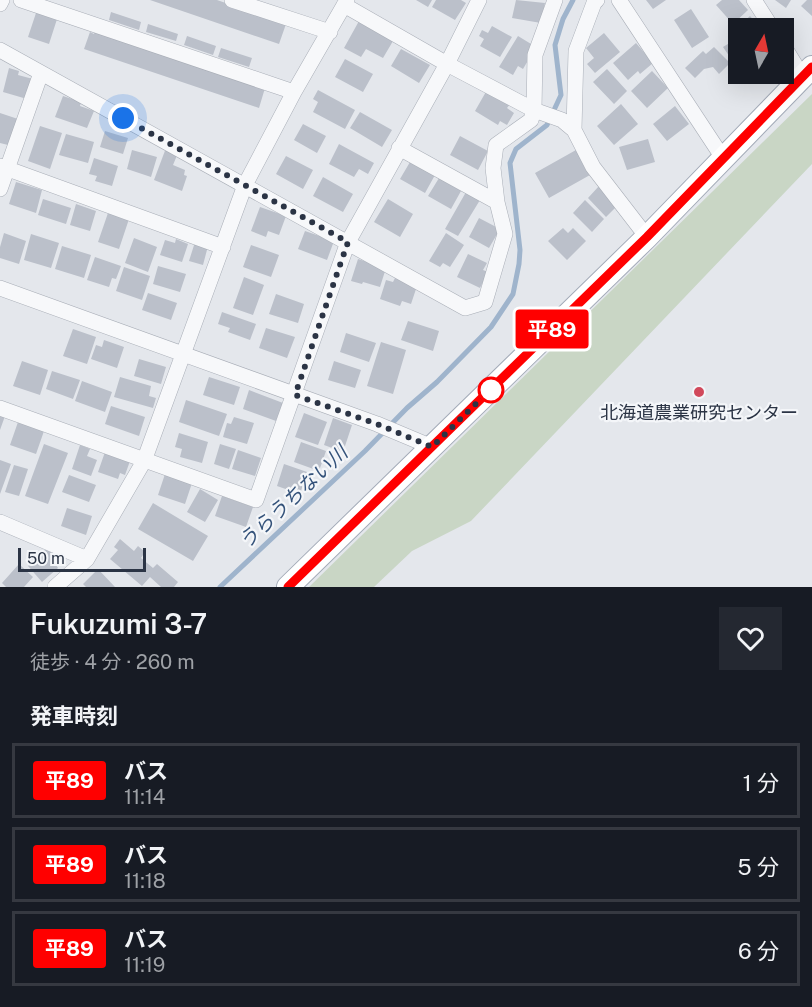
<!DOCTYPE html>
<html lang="ja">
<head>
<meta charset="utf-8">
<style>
  body { margin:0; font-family:"Public Sans","Noto Sans JP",sans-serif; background:#242831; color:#f1f3f6; height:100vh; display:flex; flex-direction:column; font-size:22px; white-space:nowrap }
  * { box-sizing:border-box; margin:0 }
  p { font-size:20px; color:#9ea1a6 }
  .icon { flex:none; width:33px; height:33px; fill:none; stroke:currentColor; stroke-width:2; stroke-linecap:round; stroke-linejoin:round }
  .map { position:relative; height:587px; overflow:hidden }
  .sheet { display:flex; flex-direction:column; background:#171b24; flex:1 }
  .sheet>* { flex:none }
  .badge { padding:0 12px; border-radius:4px; font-size:21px; line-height:39px }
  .needle { width:39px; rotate:9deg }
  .tools { position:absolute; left:728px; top:18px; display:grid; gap:12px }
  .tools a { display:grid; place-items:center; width:66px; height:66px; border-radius:0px; background:#171b24; box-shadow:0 6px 24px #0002; font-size:30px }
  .scale { position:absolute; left:18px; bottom:15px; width:128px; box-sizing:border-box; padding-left:6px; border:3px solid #2b3445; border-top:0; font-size:16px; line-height:21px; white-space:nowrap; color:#2b3445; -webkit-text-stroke:4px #f4f6f9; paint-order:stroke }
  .you { position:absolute; width:30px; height:30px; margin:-15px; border:4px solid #fff; border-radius:50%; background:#1a73e8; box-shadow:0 0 0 9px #1a73e833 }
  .map>.badge { position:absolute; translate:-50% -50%; box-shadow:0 0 0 3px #fff }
  h2 { padding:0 30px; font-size:22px; line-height:54px }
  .round { display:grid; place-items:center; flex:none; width:63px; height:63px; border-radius:0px; background:#242831 }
  .headline { display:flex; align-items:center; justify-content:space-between; height:102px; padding:0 30px }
  h1 { font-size:28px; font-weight:600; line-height:45px }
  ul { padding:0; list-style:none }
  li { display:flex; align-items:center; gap:18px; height:75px; margin:0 12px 9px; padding:0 18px; border:3px solid #363941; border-radius:0px }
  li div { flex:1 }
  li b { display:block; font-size:22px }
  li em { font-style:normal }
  li .badge { min-width:66px; font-weight:700; text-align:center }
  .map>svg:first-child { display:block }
  .green { fill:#c9d6c5 }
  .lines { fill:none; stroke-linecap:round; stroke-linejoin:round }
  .stream { stroke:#9fb4cc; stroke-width:5 }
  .building { fill:#bbc0ca }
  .street-casing { stroke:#a9aeb7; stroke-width:16 }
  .primary-casing { stroke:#a3abb8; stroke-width:24 }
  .street { stroke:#f7f8fa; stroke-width:15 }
  .primary { stroke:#fff; stroke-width:22 }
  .line-casing { stroke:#fff; stroke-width:14 }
  .line { stroke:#f00; stroke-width:9 }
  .walk { stroke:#2b3445; stroke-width:6; stroke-dasharray:0 10.8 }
  .stop-dot { fill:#fff; stroke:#f00; stroke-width:3 }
  .poi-dot { fill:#d1495b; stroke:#f4f6f9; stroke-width:2 }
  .labels { text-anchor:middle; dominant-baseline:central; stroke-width:4.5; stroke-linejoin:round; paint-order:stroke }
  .poi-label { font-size:18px; fill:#2b3445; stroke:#f4f6f9 }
  .water-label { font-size:20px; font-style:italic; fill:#34527a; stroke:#f4f6f9 }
</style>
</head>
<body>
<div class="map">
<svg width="812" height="587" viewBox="0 0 812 587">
  <rect width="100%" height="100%" fill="#e4e7ec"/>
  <path class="green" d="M 812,94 L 812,164 L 471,521 L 412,551 L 374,587 L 309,587 Z"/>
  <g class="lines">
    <path class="stream" d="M 220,587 L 365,451 L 407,408 L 437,382 L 491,327 L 513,294 L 519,264 L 520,250 L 510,163 L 516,149 L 547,125 L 561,95 L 555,45 L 563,19 L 573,0"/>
  </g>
  <path class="building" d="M 150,0 L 217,0 L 286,24 L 279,44 Z
    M 416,0 L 432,0 L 428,7 Z
    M 436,0 L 461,0 L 466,3 L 455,20 L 432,7 Z
    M 516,0 L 545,3 L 541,23 L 512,18 Z
    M 646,0 L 666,0 L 653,9 Z
    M 722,0 L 739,0 L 748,10 L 733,24 L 716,5 Z
    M 775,0 L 791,0 L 786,8 Z
    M 807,0 L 812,0 L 812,16 L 801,6 Z
    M 691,9 L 709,37 L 692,48 L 674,20 Z
    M 37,10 L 58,16 L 49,44 L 28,37 Z
    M 111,12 L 141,22 L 139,30 L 109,20 Z
    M 750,16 L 758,25 L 755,27 L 756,28 L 743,28 L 740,25 Z
    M 359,21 L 393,41 L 383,58 L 366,49 L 361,57 L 344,48 Z
    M 148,24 L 178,34 L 176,41 L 146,32 Z
    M 492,26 L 512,37 L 500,57 L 480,46 L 484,39 L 479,36 L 482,30 L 488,33 Z
    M 95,30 L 265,88 L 259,108 L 84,49 L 90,32 L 94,34 Z
    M 604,33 L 620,52 L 595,73 L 587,64 L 594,58 L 586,48 Z
    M 187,36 L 216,46 L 213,55 L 184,45 Z
    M 518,36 L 536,47 L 523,69 L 518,66 L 513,75 L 499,67 Z
    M 736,39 L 738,42 L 738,69 L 723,47 Z
    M 636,43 L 653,63 L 640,74 L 638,71 L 628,80 L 613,63 Z
    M 714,47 L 730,63 L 719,74 L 713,67 L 704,69 L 695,78 L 685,68 L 703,51 L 706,54 Z
    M 221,48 L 252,58 L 249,67 L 218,57 Z
    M 401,49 L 430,65 L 419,83 L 391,66 Z
    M 345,59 L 373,74 L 363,92 L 335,77 Z
    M 9,68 L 19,71 L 18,75 L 33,79 L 27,99 L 3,92 Z
    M 607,69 L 627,91 L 614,104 L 593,82 Z
    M 652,71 L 668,88 L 647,108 L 631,91 Z
    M 318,90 L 355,110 L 345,129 L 313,112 L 318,102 L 313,99 Z
    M 487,90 L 510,104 L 507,108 L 514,113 L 507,125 L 500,121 L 498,125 L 475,111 Z
    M 63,96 L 81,102 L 80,106 L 94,111 L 87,128 L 55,117 Z
    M 621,104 L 638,124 L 614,145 L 597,126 Z
    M 675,106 L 689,124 L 667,141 L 653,124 Z
    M 360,112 L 392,130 L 382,147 L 350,128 Z
    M 0,113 L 18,119 L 8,145 L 0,143 Z
    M 303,124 L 326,136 L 317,153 L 294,140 Z
    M 40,126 L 62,133 L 50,169 L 28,161 Z
    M 105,131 L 128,138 L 123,154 L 100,147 Z
    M 66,134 L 94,142 L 88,163 L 59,155 Z
    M 460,136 L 488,151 L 478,170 L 450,155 Z
    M 648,139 L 655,162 L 627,170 L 619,147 Z
    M 339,144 L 374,163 L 368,174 L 359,169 L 354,177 L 329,164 Z
    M 166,148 L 178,153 L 173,165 L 185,170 L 184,175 L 187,176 L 182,191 L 154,180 Z
    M 132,150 L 157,157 L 151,177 L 127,169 Z
    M 576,150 L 590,175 L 549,198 L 535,173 Z
    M 286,156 L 313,170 L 303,189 L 276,174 Z
    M 94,158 L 118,166 L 112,186 L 95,181 L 97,176 L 89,174 Z
    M 410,162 L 435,175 L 425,193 L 400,179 Z
    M 323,177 L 353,194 L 343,212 L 313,196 Z
    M 439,178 L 461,191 L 451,209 L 428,196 Z
    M 16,182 L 42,190 L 36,213 L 9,204 Z
    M 599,186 L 618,205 L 606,217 L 588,198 Z
    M 466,192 L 480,200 L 458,236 L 445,229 Z
    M 43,199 L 71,208 L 66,224 L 38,215 Z
    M 388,199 L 413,214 L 400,237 L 374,222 Z
    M 585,200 L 604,219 L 592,232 L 573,213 Z
    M 76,204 L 96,211 L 90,231 L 70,225 Z
    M 260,207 L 286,216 L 279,235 L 268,231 L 266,237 L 251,231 Z
    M 108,213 L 129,219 L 119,249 L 98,242 Z
    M 479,218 L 500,229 L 489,248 L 469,237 Z
    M 563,228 L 568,233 L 573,228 L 586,241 L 567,260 L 548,241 Z
    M 305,231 L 334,241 L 327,260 L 298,249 Z
    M 4,233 L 26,241 L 19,264 L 0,258 L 0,247 Z
    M 446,233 L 464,245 L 450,267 L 443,263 L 440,267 L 429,261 Z
    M 31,234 L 59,243 L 51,268 L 24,260 Z
    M 134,238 L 157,247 L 148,272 L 125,263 Z
    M 176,239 L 188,244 L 182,262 L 160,255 L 165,240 L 175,243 Z
    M 195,242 L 208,246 L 203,265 L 189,261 Z
    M 251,245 L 279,255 L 271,277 L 243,267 Z
    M 62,246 L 91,255 L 84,278 L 55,269 Z
    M 468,254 L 487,263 L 483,270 L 488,272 L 480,288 L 457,277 Z
    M 95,257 L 121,266 L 116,279 L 112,278 L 109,287 L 87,280 Z
    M 358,259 L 386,268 L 380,287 L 363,282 L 362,284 L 351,281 Z
    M 158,266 L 186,274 L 180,292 L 153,284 Z
    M 124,267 L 150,276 L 142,300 L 116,291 Z
    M 244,277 L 264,285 L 253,315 L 233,308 Z
    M 395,278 L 417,286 L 411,304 L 402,301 L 400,306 L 380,299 L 386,280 L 393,282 Z
    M 148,293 L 177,303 L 171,320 L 142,310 Z
    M 276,294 L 304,304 L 298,323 L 269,314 Z
    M 222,312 L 256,324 L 250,340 L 228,332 L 230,328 L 218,324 Z
    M 408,321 L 439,331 L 433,351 L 401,340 Z
    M 266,328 L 295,337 L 287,358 L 259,348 Z
    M 73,329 L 96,337 L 87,364 L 63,356 Z
    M 346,333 L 376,343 L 369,362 L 340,352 Z
    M 104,340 L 124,347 L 117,368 L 91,359 L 96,345 L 102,347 Z
    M 381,342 L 406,350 L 393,394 L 367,386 Z
    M 139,359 L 166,367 L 161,384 L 134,376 Z
    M 22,361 L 48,370 L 40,395 L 13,386 Z
    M 334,361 L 361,370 L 355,388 L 328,380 Z
    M 52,371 L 80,380 L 73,399 L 46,389 Z
    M 120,377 L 151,386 L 149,396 L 156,398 L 153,408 L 114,397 Z
    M 209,377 L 240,387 L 234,405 L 203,395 Z
    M 82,381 L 112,392 L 105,412 L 75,401 Z
    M 249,390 L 283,403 L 276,421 L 243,409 Z
    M 186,400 L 227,414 L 219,436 L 179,422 Z
    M 111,406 L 145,417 L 139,436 L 105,424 Z
    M 304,413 L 327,422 L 318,445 L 295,437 Z
    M 0,414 L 5,416 L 0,430 Z
    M 234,417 L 254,423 L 247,444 L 223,437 L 227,423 L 231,424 Z
    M 333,418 L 352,425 L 343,452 L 324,445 Z
    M 18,422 L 44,431 L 36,454 L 10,445 Z
    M 179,433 L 208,442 L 202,463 L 180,457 L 182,449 L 175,447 Z
    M 301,442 L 326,451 L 319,471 L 294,462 Z
    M 44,444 L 68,453 L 48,504 L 25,496 Z
    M 220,444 L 236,449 L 229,469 L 214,464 Z
    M 80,445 L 90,449 L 87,456 L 97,460 L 91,476 L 72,469 Z
    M 238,450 L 261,458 L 255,476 L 232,469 Z
    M 105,452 L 130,461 L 125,475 L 120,473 L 118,479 L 98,472 Z
    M 0,460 L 11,464 L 0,494 Z
    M 284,464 L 307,472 L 300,494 L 277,486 Z
    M 14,465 L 28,469 L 19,496 L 5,492 Z
    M 165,474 L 192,483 L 185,504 L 158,495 Z
    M 69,475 L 96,485 L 89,502 L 62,492 Z
    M 200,489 L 218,500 L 205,522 L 187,512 Z
    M 222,496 L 253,507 L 246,527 L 215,516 Z
    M 153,503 L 208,536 L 193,561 L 138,529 Z
    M 67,508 L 92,516 L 86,535 L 61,526 Z
    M 120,539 L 134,551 L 138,546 L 145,552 L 141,558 L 153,568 L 157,564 L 178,582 L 174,587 L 161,587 L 150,577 L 142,586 L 110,559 L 118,550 L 114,547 Z
    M 47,548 L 60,562 L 56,565 L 58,568 L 42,582 L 28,566 Z
    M 19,564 L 33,577 L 24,587 L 6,587 L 2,583 Z
    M 98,569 L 115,587 L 86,587 L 83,584 Z"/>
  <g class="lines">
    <defs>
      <path id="street" d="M 21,0 L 294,92
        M 232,0 L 330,32
        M 597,0 L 594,3 L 576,51 L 574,130 L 593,167 L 647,237
        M 619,0 L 723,158
        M 754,0 L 772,28
        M 0,4 L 2,0
        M 344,5 L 447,64 L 534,110 L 562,120 L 574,130
        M 783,45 L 802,76
        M 0,50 L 465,308 L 485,302 L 505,234 L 497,202 L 493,168 L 496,145 L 531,120 L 534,110 L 535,55 L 555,0
        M 399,148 L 497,202
        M 0,166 L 223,247
        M 0,189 L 41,73
        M 0,288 L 377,424 L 432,447
        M 0,408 L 256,500 L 348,242 L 447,64 L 479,0
        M 0,522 L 87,559 L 55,587
        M 87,559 L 144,461 L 245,185 L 294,92 L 347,0"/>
      <path id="primary" d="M 288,587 L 647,237 L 812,67"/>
    </defs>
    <use href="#street" class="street-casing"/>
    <use href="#primary" class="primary-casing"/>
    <use href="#street" class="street"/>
    <use href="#primary" class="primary"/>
  </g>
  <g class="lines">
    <defs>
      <path id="line" d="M 288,587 L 647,237 L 812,67"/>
    </defs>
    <use href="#line" class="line-casing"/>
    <use href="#line" class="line"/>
    <path class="walk" d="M 123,118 L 348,242 L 295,395 L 377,424 L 432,447 L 498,382 L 491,390"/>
  </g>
  <circle class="stop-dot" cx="491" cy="390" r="12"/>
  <circle class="poi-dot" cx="699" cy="392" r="6"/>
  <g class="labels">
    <g class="poi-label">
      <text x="699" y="412">北海道農業研究センター</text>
    </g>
    <g class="water-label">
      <text transform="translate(293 497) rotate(-43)">うらうちない川</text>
    </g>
  </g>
</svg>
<div class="tools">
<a><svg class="needle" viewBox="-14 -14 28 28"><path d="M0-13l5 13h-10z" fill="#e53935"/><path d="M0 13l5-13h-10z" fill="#9ea1a6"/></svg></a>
</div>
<div class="scale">50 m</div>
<div class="you" style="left:123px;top:118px"></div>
<b class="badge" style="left:552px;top:329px;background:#f00;color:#fff">平89</b>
</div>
<section class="sheet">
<div class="headline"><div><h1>Fukuzumi 3-7</h1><p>徒歩 · 4 分 · 260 m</p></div><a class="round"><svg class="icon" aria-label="heart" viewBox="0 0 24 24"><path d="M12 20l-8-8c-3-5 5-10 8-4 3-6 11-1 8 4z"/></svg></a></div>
<h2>発車時刻</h2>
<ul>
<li><span class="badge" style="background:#f00;color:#fff">平89</span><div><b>バス</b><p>11:14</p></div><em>1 分</em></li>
<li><span class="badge" style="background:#f00;color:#fff">平89</span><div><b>バス</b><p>11:18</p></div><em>5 分</em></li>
<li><span class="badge" style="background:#f00;color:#fff">平89</span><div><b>バス</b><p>11:19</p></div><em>6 分</em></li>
</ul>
</section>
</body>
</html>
